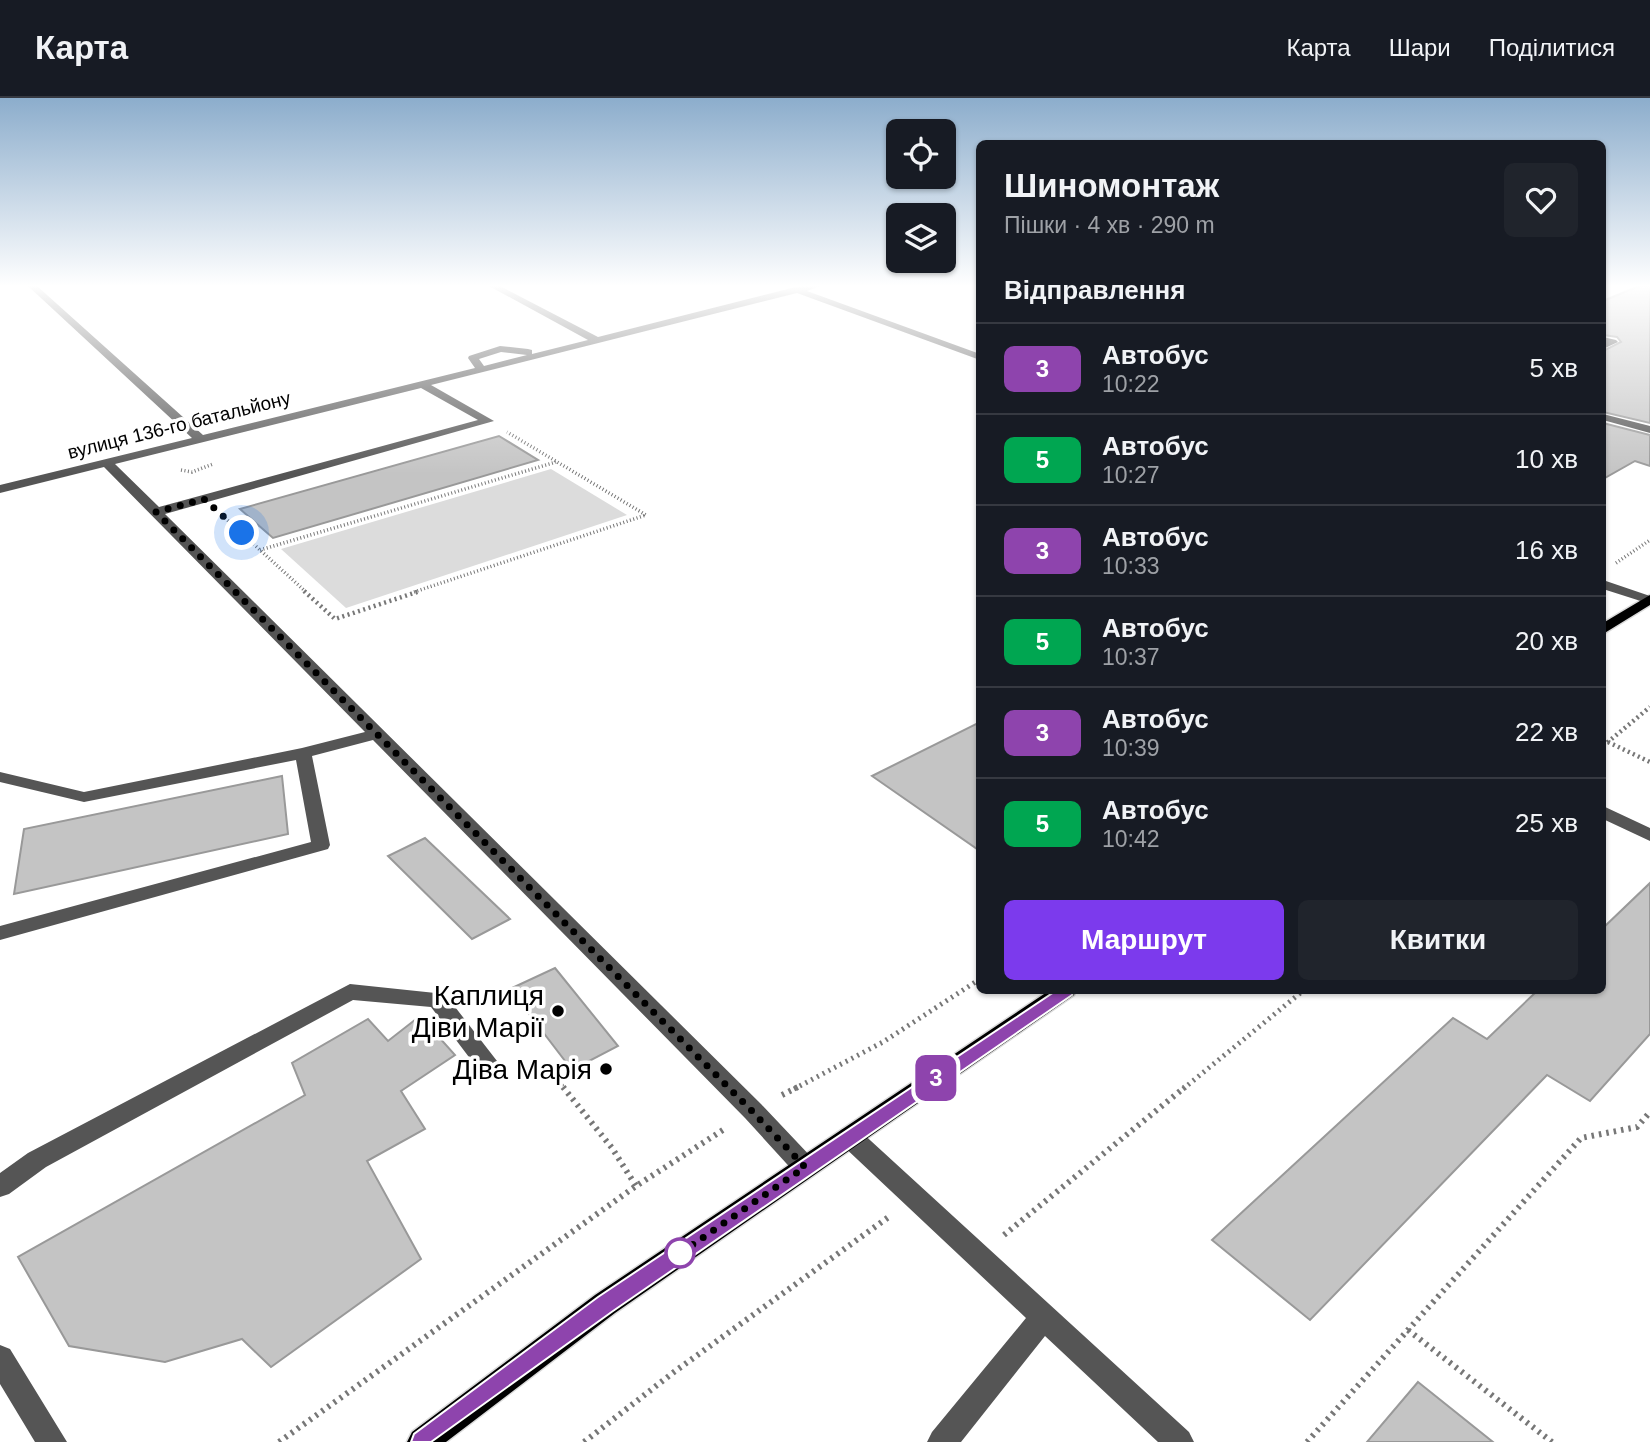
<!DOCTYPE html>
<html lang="uk">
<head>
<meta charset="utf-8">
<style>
  body { margin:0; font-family:Helvetica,sans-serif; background:#20242c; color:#f1f3f6; height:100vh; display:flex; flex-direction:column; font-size:26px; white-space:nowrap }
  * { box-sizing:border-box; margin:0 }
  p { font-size:23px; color:#9ea1a6 }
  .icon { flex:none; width:38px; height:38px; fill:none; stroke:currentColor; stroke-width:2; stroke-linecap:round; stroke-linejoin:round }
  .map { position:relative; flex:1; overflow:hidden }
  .sheet { position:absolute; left:976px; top:42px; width:630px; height:854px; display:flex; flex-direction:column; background:#171b24; border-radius:10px; box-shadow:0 2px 5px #0004 }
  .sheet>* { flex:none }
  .badge { padding:0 14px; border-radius:10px; font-size:24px; line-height:46px }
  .buttons { position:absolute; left:886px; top:21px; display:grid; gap:14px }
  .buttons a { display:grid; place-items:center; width:70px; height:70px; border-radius:10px; background:#171b24; box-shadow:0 2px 5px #0004; font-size:35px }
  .you { position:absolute; width:35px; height:35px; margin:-18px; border:5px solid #fff; border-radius:50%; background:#1a73e8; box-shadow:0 0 0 10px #1a73e833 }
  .map>.badge { position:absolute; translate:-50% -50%; box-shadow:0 0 0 4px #fff }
  h2 { padding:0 28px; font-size:26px; line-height:63px }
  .round { display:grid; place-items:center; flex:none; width:74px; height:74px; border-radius:10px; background:#20242c }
  .headline { display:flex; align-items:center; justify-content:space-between; height:119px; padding:0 28px }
  h1 { font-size:33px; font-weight:800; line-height:52px }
  .primary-button { display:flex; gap:14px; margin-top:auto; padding:14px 28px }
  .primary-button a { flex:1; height:80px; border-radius:10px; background:#7c3aed; color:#fff; font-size:28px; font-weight:800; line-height:80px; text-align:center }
  .primary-button a+a { background:#20242c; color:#f1f3f6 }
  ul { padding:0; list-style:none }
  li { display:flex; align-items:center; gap:21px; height:91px; padding:0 28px; border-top:2px solid #363941 }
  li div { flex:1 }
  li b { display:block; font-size:26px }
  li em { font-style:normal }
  li .badge { min-width:77px; font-weight:700; text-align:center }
  header { display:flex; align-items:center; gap:42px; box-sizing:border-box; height:98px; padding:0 35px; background:#171b24; border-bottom:2px solid #363941 }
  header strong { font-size:33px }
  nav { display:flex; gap:38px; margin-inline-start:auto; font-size:24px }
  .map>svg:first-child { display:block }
  .green { fill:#dcdcdc }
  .building { fill:#c4c4c4; stroke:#999; stroke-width:2 }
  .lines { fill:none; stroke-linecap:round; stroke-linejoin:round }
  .major-casing { stroke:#dbdbdb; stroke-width:3 }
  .path-far3 { stroke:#777; stroke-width:3.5; stroke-dasharray:1 2.5; stroke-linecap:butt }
  .path-far2 { stroke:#777; stroke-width:4.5; stroke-dasharray:2 3.5; stroke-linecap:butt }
  .path-far1 { stroke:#777; stroke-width:5; stroke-dasharray:2 4.5; stroke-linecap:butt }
  .path { stroke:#777; stroke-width:6; stroke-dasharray:2.5 5; stroke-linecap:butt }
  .minor { fill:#555; fill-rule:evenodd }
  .major { fill:#000; fill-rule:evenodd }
  .line { fill:#8e44ad; stroke:#fff; stroke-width:2 }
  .walk { stroke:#000; stroke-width:7; stroke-dasharray:0 12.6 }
  .poi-dot { fill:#000; stroke:#fff; stroke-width:2.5 }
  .stop-dot { fill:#fff; stroke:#8e44ad; stroke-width:3.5 }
  .labels { text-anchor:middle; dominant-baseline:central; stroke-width:7; stroke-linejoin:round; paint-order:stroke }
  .far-street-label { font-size:19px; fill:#000; stroke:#fff }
  .near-poi-label { font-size:28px; fill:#000; stroke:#fff; text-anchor:end }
</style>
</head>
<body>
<header>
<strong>Карта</strong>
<nav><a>Карта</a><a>Шари</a><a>Поділитися</a></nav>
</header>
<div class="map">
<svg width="1650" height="1344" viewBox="0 0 1650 1344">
  <rect width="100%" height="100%" fill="#fff"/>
  <path class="green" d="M 551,371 L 627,417 L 346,510 L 281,451 Z"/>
  <path class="building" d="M 1639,188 L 1650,188 L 1650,325 L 1603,314 L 1603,253 L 1621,244 L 1617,239 L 1603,237 L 1603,203 Z
    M 1603,325 L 1650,337 L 1650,368 L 1635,363 L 1603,381 Z
    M 499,338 L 538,362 L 273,440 L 240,411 Z
    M 980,624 L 980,753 L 872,678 Z
    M 282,678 L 288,736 L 14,796 L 24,731 Z
    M 425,740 L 510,821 L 472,841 L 388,758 Z
    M 1650,785 L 1650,936 L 1590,1003 L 1547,977 L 1310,1222 L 1212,1142 L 1453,920 L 1487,941 L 1538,892 L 1603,892 L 1603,830 Z
    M 555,870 L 618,948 L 572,972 L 510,891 Z
    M 420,918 L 455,957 L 401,993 L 425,1031 L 367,1063 L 421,1161 L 271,1269 L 242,1241 L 165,1264 L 69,1248 L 18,1159 L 305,997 L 292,965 L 368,921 L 388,943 Z
    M 1418,1284 L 1493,1344 L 1367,1344 Z"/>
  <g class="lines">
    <defs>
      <path id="major" d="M 1650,497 L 1650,507 L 1603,536 L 1603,525 Z
        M 1050,892 L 1076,892 L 1074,897 L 615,1215 L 446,1344 L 407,1344 L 412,1334 L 595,1197 Z"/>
    </defs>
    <use href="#major" class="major-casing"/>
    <path class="path-far3" d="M 181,372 L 192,374 L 213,366
      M 225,420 L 306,494
      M 260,452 L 556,364
      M 1616,465 L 1650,442
      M 414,494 L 646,417 L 507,334"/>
    <path class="path-far2" d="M 304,493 L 335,521 L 420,493
      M 1608,644 L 1650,664
      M 1603,648 L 1650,609"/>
    <path class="path-far1" d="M 557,982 L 564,991
      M 794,991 L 883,944 L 980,881
      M 1183,991 L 1304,892"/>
    <path class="path" d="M 563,989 L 612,1050 L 636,1088
      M 782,997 L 798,989
      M 1004,1137 L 1185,989
      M 1408,1232 L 1552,1344
      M 279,1344 L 636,1088 L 726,1030
      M 584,1344 L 674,1274 L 890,1118
      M 1307,1344 L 1581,1040 L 1637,1029 L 1650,1014"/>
    <path class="minor" d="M 28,188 L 37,188 L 203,337 L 475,270 L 468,260 L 469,258 L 500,248 L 528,251 L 532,252 L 532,256 L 588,242 L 489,188 L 500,188 L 598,239 L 796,189 L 820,188 L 807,193 L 980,256 L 980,262 L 797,195 L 431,287 L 494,323 L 165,416 L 761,1006 L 814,1062 L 817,1069 L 814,1076 L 805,1079 L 796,1076 L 745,1020 L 373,642 L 312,658 L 330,747 L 328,751 L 0,842 L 0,828 L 311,744 L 296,662 L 84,704 L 0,684 L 0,674 L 84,694 L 302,650 L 365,634 L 104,369 L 0,395 L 0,387 L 192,340 ZM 501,254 L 527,257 L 484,268 L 479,261 ZM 421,290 L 478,322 L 159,409 L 115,366 Z
      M 1603,239 L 1616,242 L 1618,244 L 1603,251 Z
      M 1603,316 L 1650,328 L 1650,335 L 1603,322 Z
      M 1603,482 L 1650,498 L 1650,506 L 1603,491 Z
      M 1603,708 L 1650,730 L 1650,743 L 1603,721 Z
      M 350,886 L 445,896 L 497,963 L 500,969 L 497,975 L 489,978 L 481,975 L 431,909 L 353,902 L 46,1069 L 9,1096 L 0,1099 L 0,1075 L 28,1055 Z
      M 850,1029 L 859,1032 L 1189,1334 L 1194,1344 L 1158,1344 L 1045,1238 L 961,1344 L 927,1344 L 932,1334 L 1026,1220 L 841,1046 L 838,1039 L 841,1032 Z
      M 0,1247 L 10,1251 L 67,1344 L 35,1344 L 0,1286 Z"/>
    <use href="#major" class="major"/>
  </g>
  <linearGradient id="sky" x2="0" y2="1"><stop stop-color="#8cadcc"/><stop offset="0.5" stop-color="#fff"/><stop offset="1" stop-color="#fff" stop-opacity="0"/></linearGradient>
  <rect width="1650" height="376" fill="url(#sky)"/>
  <path class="line" d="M 1066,886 L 1075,892 L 1072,897 L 613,1213 L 431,1344 L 411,1344 L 414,1336 L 598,1199 Z"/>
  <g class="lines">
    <path class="walk" d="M 242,435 L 204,401 L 156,414 L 752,1013 L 805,1069 L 672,1161 L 680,1155"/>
  </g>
  <g class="poi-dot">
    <circle cx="558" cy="913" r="7"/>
    <circle cx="606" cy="971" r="7"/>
  </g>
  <circle class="stop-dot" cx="680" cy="1155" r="14"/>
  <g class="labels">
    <g class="far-street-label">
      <text transform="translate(179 327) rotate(-14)">вулиця 136-го батальйону</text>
    </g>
    <g class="near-poi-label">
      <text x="544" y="897">Каплиця<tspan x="544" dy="32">Діви Марії</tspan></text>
      <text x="592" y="971">Діва Марія</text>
    </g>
  </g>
</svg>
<div class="buttons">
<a><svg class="icon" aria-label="locate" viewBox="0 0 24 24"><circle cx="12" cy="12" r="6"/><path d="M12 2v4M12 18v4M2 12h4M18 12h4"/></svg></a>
<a><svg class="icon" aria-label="layers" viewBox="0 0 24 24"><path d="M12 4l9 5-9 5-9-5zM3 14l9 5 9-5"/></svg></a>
</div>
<div class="you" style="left:242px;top:435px"></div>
<b class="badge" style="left:936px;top:980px;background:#8e44ad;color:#fff">3</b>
<section class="sheet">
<div class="headline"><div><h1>Шиномонтаж</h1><p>Пішки · 4 хв · 290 m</p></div><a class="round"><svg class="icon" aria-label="heart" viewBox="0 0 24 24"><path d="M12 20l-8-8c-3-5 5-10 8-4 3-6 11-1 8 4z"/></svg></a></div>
<h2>Відправлення</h2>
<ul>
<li><span class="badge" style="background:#8e44ad;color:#fff">3</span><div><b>Автобус</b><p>10:22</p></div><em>5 хв</em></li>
<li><span class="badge" style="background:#00a651;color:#fff">5</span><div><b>Автобус</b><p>10:27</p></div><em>10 хв</em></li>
<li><span class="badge" style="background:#8e44ad;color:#fff">3</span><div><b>Автобус</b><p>10:33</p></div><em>16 хв</em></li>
<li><span class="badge" style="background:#00a651;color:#fff">5</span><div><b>Автобус</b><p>10:37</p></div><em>20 хв</em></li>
<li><span class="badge" style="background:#8e44ad;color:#fff">3</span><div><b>Автобус</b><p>10:39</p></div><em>22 хв</em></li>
<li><span class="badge" style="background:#00a651;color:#fff">5</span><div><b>Автобус</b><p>10:42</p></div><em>25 хв</em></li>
</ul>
<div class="primary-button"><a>Маршрут</a><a>Квитки</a></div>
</section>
</div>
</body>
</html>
